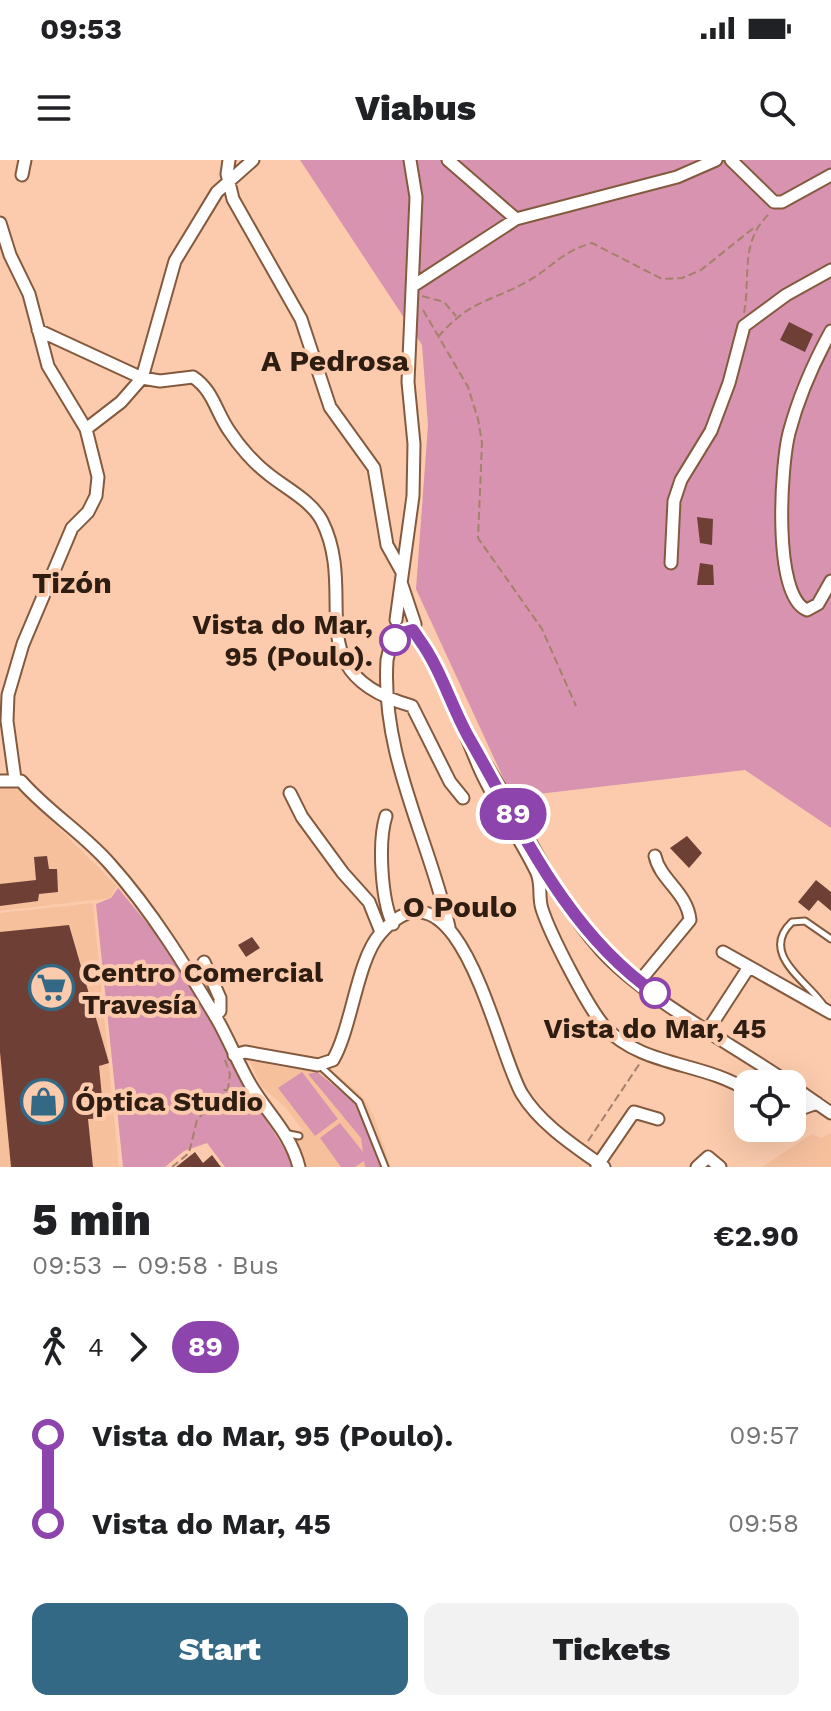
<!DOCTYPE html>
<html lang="en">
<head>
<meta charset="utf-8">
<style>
  body { margin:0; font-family:"Work Sans",sans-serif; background:#f2f2f2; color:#202124; height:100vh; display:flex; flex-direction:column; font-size:30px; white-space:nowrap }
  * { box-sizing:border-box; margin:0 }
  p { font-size:26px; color:#757577 }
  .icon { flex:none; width:44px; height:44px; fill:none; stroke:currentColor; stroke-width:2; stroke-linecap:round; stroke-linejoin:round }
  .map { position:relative; height:1007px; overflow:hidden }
  .drawer { display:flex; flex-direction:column; background:#fff; flex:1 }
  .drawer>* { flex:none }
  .badge { padding:0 16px; border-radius:26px; font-size:28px; line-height:52px }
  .fabs { position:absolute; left:734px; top:910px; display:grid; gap:16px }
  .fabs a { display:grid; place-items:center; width:72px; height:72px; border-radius:16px; background:#fff; box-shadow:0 8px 32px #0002; font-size:40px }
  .map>.badge { position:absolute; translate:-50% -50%; box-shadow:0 0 0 4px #fff }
  .legs { display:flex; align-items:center; gap:12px; height:88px; padding:0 32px; font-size:26px }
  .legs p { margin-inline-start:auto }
  .summary { display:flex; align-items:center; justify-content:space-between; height:136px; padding:0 32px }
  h1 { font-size:44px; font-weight:800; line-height:60px }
  .button { display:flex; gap:16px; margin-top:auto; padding:16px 32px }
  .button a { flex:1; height:92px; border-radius:16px; background:#346985; color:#fff; font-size:32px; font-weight:800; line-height:92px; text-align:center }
  .button a+a { background:#f2f2f2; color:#202124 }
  ul { padding:0 32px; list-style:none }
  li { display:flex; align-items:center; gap:28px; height:88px; font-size:30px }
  li i { display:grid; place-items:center; width:12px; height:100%; margin:0 10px; background:currentColor }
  li i::after { content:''; width:20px; height:20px; margin:-10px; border:6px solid; border-radius:50%; background:#fff }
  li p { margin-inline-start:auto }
  li:first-child i { background:linear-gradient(#0000 50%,currentColor 0) }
  li:last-child i { background:linear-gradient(currentColor 50%,#0000 0) }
  .status { display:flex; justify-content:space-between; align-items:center; height:56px; padding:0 40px; background:#fff; direction:ltr }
  .status svg { height:22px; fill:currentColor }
  header { display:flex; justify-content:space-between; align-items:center; height:104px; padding:0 32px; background:#fff; font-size:36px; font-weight:800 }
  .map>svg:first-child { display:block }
  .built { fill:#f6c09d }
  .green { fill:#d793af }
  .building { fill:#6e3f35 }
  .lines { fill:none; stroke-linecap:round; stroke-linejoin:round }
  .lane-casing { stroke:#845a3f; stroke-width:9 }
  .street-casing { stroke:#845a3f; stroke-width:15 }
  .path { stroke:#a5816b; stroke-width:2; stroke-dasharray:8 4; stroke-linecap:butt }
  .lane { stroke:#fff; stroke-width:5 }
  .street { stroke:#fff; stroke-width:11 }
  .line-1-casing { stroke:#fff; stroke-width:18 }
  .line-1 { stroke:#8e44ad; stroke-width:12 }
  .stop-1-dot { fill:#fff; stroke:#8e44ad; stroke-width:4 }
  .labels { text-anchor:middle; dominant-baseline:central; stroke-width:8; stroke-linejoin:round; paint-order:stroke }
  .stop-label { font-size:28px; font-weight:bold; fill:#2f1d12; stroke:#fccbad; text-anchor:end }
  .poi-label { font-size:28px; font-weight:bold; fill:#2f1d12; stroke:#fccbad; text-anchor:start }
  .neighbourhood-label { font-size:30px; font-weight:bold; fill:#2f1d12; stroke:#fccbad }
</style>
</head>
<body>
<div class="status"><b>09:53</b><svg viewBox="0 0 49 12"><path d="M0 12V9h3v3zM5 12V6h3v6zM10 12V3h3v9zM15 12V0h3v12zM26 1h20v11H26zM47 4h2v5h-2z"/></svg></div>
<header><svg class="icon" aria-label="menu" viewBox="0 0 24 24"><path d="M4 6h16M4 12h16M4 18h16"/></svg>Viabus<svg class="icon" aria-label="search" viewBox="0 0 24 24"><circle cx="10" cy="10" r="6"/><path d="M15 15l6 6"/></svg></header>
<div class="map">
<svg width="831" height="1007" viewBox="0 0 831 1007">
  <rect width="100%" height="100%" fill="#fccbad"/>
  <path class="built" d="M 13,623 L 117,726 L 110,738 L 0,751 L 0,627 Z
    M 93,743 L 119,1007 L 0,1007 L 0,753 Z
    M 249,900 L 286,908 L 329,908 L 361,935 L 373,954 L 391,1007 L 304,1007 L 296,977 L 302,969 L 286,948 L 262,927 Z
    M 831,973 L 831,1007 L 762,1007 L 812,974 L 821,978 Z"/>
  <path class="green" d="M 300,0 L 831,0 L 831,668 L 745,610 L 512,637 L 416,429 L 428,265 L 422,185 Z
    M 118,728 L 166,786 L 218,867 L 250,935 L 296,1007 L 225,1007 L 207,983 L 184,991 L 165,1007 L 123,1007 L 96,744 L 111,738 Z
    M 302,912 L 338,959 L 315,976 L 278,928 Z
    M 317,912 L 356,943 L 385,1007 L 365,1007 L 364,1001 L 355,1007 L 341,1007 L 320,978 L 340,963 L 363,992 L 361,978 L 308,914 Z"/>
  <path class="building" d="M 789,162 L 813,174 L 805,192 L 780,180 Z
    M 697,357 L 713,359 L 712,385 L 700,383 Z
    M 700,403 L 713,405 L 714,425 L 697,425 Z
    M 687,676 L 702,693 L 689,708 L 670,688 Z
    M 47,696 L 49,709 L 57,709 L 58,732 L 39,734 L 38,741 L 0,746 L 0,724 L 36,720 L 34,697 Z
    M 816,720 L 831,732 L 831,751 L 818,740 L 809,751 L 798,742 Z
    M 69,765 L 109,903 L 99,906 L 104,958 L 88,959 L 93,1007 L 11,1007 L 0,892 L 0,772 Z
    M 252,777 L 260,788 L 246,797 L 238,785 Z
    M 195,992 L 203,1003 L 212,995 L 221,1007 L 176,1007 Z"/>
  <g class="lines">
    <defs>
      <path id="lane" d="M 824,846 C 809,822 758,794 792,762 L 805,761 L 831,779
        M 319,905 L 359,942 L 385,1007
        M 289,974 L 299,976"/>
      <path id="street" d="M 229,0 L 227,14 L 233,39 L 301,159 L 330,247 L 374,308 L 387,385 L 402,412
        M 448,0 L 516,59
        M 731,0 L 774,42 L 782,42 L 831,15
        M 22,15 L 25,0
        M 0,63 L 10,95 L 29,134 L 48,206 L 86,269 L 98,317 L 96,336 L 88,352 L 72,368 L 23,484 L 8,535 L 7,561 L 15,619
        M 413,126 L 516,59 L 677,17 L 716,0
        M 38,170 L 142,218 L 160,221 L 193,217 C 214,231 216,253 230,272 C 239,286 254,303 267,313 C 285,328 311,340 322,361 C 360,437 294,513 412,546 L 450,622 L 463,638
        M 831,171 C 814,202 798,239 789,273 C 781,304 772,436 807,450 L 818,444 L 831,421
        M 86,269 L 121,242 L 142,218 L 175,101 L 217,32 L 253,0
        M 671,403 L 674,341 L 681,320 L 711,271 L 729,223 L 744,166 L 786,135 L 831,110
        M 402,425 L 415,464 L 406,474
        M 396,460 L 413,336 L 414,284 L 408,222 L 416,37 L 410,0
        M 413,470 C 444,510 459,561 479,607 C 495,644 520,677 537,713 C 542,725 538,737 542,749 C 550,774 588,848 605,867 C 642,907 705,902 748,931
        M 402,473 L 390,487 L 387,500 C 381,596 428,676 449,767
        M 479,594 C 522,658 549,731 601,790 C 645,839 734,885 790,924
        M 0,621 L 21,621 C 48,652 83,673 110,704 C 152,751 185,805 217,859 C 229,880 238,903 250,924 C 268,955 290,972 299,1007
        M 290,633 L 302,657 L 343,713 L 369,742 L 381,772
        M 386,656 C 378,681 381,740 393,764
        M 723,792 L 831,853
        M 204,802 L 220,838 L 220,851 L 215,856
        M 639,822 L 690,760 C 687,732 660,720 655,696
        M 708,870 L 749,807
        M 234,895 L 245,892 L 318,905 L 333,900 C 352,867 357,800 380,774 C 459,684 497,894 522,934 C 540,964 576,987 604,1007
        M 792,926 L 831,953
        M 792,952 L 817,943
        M 597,1006 L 634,952 L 658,959
        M 697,1007 L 708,997 L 720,1007"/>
    </defs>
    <use href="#lane" class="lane-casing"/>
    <use href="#street" class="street-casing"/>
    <path class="path" d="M 422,136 L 444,142 L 456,156
      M 423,150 L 468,227 L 478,259 L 482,283 L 478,378 L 542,469 L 576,546
      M 744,153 C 751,114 739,81 771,52
      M 438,177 C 471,139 489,143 528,121 C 554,106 561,92 592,83 L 662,119 L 682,118 L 701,110 L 756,66
      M 225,900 L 230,914 L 228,929
      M 588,981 L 640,903
      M 172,1007 L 189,993 L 197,960 L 224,930 L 236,930 L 246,938"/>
    <use href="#lane" class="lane"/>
    <use href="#street" class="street"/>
  </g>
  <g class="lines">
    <defs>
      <path id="line-1" d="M 395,480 L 402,473 L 413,470 L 419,479 C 441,509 451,546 469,578 C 522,670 566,771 655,833"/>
    </defs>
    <use href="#line-1" class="line-1-casing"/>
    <use href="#line-1" class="line-1"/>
  </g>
  <defs>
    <symbol id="supermarket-ring" viewBox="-11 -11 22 22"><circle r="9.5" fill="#fccbad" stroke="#346985" stroke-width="1.5"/><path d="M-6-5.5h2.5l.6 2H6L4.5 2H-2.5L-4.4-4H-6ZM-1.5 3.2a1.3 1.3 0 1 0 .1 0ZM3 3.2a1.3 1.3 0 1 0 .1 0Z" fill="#346985"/></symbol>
    <symbol id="shop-ring" viewBox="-11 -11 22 22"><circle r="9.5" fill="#fccbad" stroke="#346985" stroke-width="1.5"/><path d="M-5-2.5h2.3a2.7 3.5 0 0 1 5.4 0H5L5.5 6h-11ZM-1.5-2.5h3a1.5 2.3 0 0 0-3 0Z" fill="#346985"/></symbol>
  </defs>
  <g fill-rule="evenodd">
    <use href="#supermarket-ring" x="26" y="802" width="51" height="51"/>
    <use href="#shop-ring" x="18" y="916" width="51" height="51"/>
  </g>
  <g class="stop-1-dot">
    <circle cx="395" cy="480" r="14"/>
    <circle cx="655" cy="833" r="14"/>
  </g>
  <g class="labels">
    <g class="stop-label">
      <text x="373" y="464">Vista do Mar,<tspan x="373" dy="32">95 (Poulo).</tspan></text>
      <text x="655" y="868" text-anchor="middle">Vista do Mar, 45</text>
    </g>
    <g class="poi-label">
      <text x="82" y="812">Centro Comercial<tspan x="82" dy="32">Travesía</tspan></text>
      <text x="75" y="941">Óptica Studio</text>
    </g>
    <g class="neighbourhood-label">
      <text x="335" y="200">A Pedrosa</text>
      <text x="72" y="422">Tizón</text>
      <text x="460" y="746">O Poulo</text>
    </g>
  </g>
</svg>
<div class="fabs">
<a><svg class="icon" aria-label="locate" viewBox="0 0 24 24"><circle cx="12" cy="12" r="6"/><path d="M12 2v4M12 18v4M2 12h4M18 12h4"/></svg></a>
</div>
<b class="badge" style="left:513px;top:654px;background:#8e44ad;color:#fff">89</b>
</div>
<section class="drawer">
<div class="summary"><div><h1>5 min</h1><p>09:53 – 09:58 · Bus</p></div><b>€2.90</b></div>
<div class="legs"><svg class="icon" aria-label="walk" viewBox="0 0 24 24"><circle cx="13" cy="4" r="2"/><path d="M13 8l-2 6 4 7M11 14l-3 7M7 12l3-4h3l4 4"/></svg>4<svg class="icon" aria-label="forward" viewBox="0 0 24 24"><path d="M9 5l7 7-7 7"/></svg><b class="badge" style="background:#8e44ad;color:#fff">89</b></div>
<ul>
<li><i style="color:#8e44ad"></i><b>Vista do Mar, 95 (Poulo).</b><p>09:57</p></li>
<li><i style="color:#8e44ad"></i><b>Vista do Mar, 45</b><p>09:58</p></li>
</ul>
<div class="button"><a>Start</a><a>Tickets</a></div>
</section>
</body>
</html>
